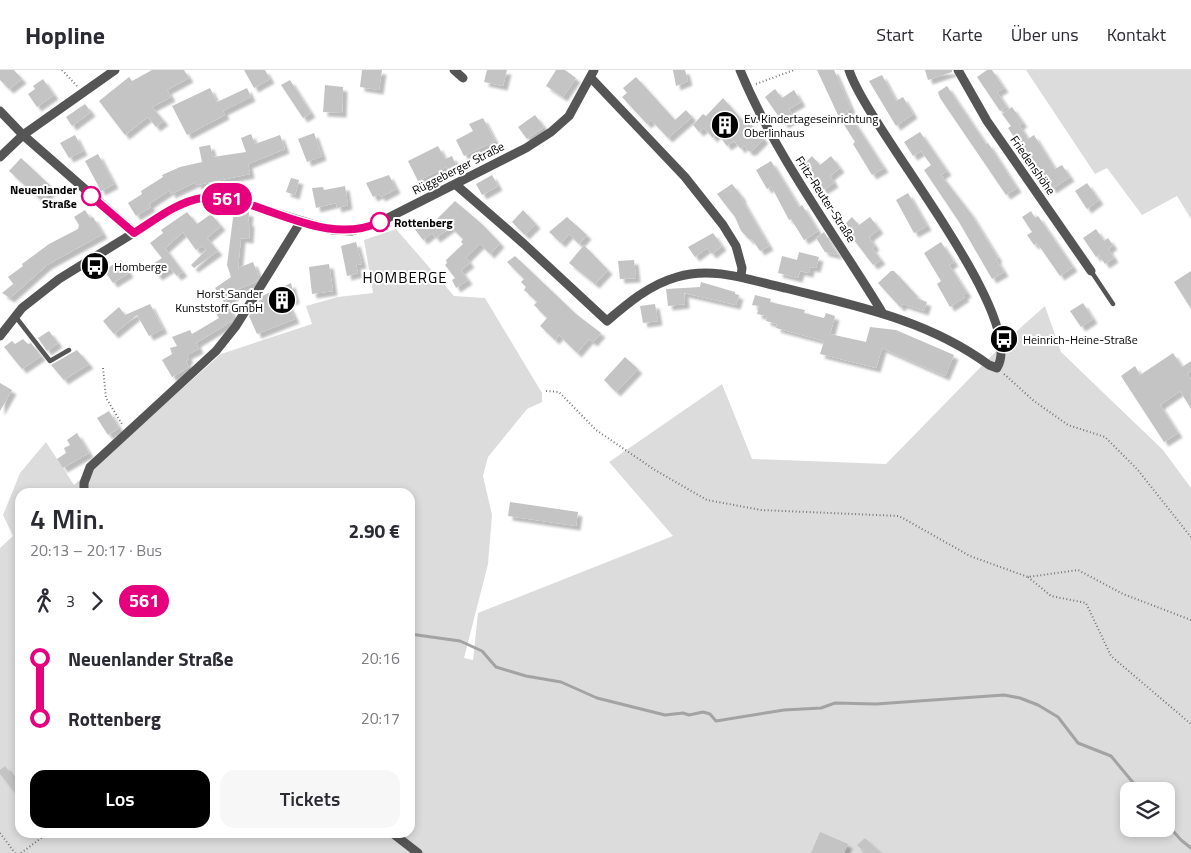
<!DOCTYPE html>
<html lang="de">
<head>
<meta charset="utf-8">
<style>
  body { margin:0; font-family:"Titillium Web",sans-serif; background:#f7f7f7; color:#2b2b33; height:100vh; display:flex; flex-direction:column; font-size:19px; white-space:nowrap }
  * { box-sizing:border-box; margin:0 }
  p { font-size:16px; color:#7c7c81 }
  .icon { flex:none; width:28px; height:28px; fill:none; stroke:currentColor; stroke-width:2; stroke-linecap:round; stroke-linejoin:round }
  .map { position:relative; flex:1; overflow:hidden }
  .sheet { position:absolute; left:15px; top:418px; width:400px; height:350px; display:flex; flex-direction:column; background:#fff; border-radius:15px; box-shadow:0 2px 8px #0003 }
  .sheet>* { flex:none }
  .badge { padding:0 10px; border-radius:16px; font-size:18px; line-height:32px }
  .buttons { position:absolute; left:1120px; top:712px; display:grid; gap:10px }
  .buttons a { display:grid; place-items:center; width:55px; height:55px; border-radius:10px; background:#fff; box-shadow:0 2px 8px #0003; font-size:25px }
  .map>.badge { position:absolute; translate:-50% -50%; box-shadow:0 0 0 2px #fff }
  .legs { display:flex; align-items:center; gap:8px; height:55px; padding:0 15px; font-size:16px }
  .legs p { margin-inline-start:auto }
  .headline { display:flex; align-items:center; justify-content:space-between; height:85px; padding:0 15px }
  h1 { font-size:28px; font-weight:600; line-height:38px }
  .primary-button { display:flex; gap:10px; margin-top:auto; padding:10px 15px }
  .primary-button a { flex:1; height:58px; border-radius:15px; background:#000; color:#fff; font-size:20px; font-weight:600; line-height:58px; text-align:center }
  .primary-button a+a { background:#f7f7f7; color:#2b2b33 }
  ul { padding:0 15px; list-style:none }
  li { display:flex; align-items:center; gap:18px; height:60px; font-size:19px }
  li i { display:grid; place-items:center; width:8px; height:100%; margin:0 6px; background:currentColor }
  li i::after { content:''; width:12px; height:12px; margin:-6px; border:4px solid; border-radius:50%; background:#fff }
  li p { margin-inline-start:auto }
  li:first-child i { background:linear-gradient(#0000 50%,currentColor 0) }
  li:last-child i { background:linear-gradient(currentColor 50%,#0000 0) }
  header { display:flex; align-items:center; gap:30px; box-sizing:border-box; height:70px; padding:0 25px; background:#fff; border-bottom:1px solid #e1e1e2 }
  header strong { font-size:24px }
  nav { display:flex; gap:28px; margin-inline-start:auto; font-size:18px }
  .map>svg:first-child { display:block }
  .green { fill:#dcdcdc; fill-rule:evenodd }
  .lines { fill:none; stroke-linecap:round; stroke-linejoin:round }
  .stream { stroke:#a3a3a3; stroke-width:3 }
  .building { fill:#c4c4c4; filter:url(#shadow) }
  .path { stroke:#777; stroke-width:2; stroke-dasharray:1 2.5; stroke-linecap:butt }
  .service { stroke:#555; stroke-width:4.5 }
  .minor { stroke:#555; stroke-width:9 }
  .line-1-casing { stroke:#fff; stroke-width:11 }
  .line-1 { stroke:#e6007e; stroke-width:8 }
  .stop-1-dot { fill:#fff; stroke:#e6007e; stroke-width:2.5 }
  .labels { text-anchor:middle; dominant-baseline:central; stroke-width:4; stroke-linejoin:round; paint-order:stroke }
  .poi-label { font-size:12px; fill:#000; stroke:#fff; text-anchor:start }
  .street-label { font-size:12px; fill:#000; stroke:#fff }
  .stop-label { font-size:12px; font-weight:bold; fill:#000; stroke:#fff; text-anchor:end }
  .quarter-label { font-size:15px; letter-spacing:1px; fill:#000; stroke:#fff }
</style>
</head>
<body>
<header>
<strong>Hopline</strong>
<nav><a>Start</a><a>Karte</a><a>Über uns</a><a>Kontakt</a></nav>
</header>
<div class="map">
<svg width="1191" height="783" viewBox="0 0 1191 783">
  <defs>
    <filter id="shadow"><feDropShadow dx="4.5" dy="4.5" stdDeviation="1" flood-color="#0004"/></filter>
  </defs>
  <rect width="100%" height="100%" fill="#fff"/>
  <path class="green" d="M 1026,0 L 1191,0 L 1191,149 L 1177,126 L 1142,145 L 1107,98 L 1095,104 Z
    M 396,159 L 454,226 L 485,228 L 542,323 L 542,332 L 527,339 L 488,387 L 483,406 L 492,445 L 488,494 L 464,588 L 473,590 L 478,543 L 673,466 L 609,392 L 722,314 L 752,389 L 886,394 L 1010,267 L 1045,236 L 1061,282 L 1163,380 L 1191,418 L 1191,783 L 0,783 L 0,478 L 13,466 L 3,445 L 20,403 L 46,372 L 74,415 L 221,284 L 312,254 L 306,236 L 338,227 L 373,223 L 364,170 ZM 20,422 L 410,422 L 410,762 L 20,762 ZM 1129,721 L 1166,721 L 1166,759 L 1129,759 Z"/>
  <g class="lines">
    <path class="stream" d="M 410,564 L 460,571 L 482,581 L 496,597 L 526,606 L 561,612 L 597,628 L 665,645 L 683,643 L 689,645 L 703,642 L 710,644 L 716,651 L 784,640 L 821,638 L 835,633 L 876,634 L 1004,625 L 1020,628 L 1038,635 L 1058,647 L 1078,673 L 1111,686 L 1140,721
      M 1166,753 L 1181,770 L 1191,778"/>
  </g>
  <path class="building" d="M 0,0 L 14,0 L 22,9 L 9,19 L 0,10 Z
    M 152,0 L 184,0 L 189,8 L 167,20 L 171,27 L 152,37 L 164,51 L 156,57 L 148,47 L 125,65 L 99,31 L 129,7 L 132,11 Z
    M 244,0 L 265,0 L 270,9 L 254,18 Z
    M 362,0 L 382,0 L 379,20 L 360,17 Z
    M 487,0 L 507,0 L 503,16 L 484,12 Z
    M 556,0 L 565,0 L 576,8 L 563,27 L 546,16 Z
    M 673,0 L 685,0 L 688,11 L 676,16 Z
    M 817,0 L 834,0 L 851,39 L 847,41 L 884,98 L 872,105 L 853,74 L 855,72 L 838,45 Z
    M 925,0 L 952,0 L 952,2 L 928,10 Z
    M 987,0 L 992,0 L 1004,18 L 997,22 L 1007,37 L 1000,41 L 977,7 Z
    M 882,5 L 896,31 L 903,27 L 913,44 L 896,56 L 869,11 Z
    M 636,7 L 675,50 L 686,40 L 692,47 L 668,68 L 651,50 L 647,54 L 622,27 L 627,23 L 623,18 Z
    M 43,9 L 54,25 L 37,37 L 28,24 L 35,19 L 33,16 Z
    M 290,10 L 311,43 L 303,48 L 281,15 Z
    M 325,15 L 343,17 L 342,43 L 323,42 Z
    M 947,16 L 986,74 L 988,73 L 1017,118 L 1006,125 L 940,28 L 938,22 Z
    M 210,18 L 217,32 L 247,18 L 251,27 L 223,41 L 225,45 L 187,65 L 172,36 Z
    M 775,19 L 782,28 L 794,20 L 801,32 L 789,39 L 794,48 L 784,54 L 765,27 Z
    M 723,28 L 744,52 L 747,50 L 764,69 L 752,81 L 748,81 L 744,75 L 741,79 L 734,71 L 727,76 L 717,63 L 713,68 L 704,58 L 699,62 L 693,55 L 703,44 L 706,46 Z
    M 85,34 L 91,42 L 72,56 L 66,47 Z
    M 1012,37 L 1023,53 L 1019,55 L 1028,69 L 1034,65 L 1055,99 L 1062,95 L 1070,107 L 1052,119 L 1016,66 L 1014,67 L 1008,58 L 1011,56 L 1002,44 Z
    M 535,45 L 544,57 L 527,69 L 518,57 Z
    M 483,48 L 495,71 L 464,86 L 456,70 L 473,61 L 469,54 Z
    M 920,62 L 947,101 L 941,105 L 971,144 L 998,188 L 996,189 L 1004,202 L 992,209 L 959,152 L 924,100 L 931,95 L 921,81 L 913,86 L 904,72 Z
    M 314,63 L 322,86 L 307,92 L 298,69 Z
    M 251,64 L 255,74 L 280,65 L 285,79 L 248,94 L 250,104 L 197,115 L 196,112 L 171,124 L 170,120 L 149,134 L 151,137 L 136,146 L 128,133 L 142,124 L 141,121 L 163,107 L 162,105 L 180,97 L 202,92 L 199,77 L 210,75 L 213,87 L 246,82 L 241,68 Z
    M 75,65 L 83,81 L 69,88 L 60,73 Z
    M 438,76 L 445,89 L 452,86 L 456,95 L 447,99 L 446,97 L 418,111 L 408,91 Z
    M 98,84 L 114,114 L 101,121 L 85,91 Z
    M 812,86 L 820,95 L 831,86 L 840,98 L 830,106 L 834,113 L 823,120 L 815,108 L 802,96 Z
    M 21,88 L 53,118 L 42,131 L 9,101 Z
    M 771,91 L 799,137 L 802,135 L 818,161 L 804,170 L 791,149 L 789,150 L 771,116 L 767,119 L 756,100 Z
    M 389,105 L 396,119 L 381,127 L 379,124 L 373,127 L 366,113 Z
    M 492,105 L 498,116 L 482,125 L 476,114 Z
    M 291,108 L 299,110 L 295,125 L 286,122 Z
    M 1087,113 L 1099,130 L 1087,139 L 1075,121 Z
    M 732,114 L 742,127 L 741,128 L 769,176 L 760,181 L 752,169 L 750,170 L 741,161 L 735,147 L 717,124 Z
    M 345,116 L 348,135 L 337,138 L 336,133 L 316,138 L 312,118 L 323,117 L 324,120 Z
    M 908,123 L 927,156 L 914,163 L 896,130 Z
    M 455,131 L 482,154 L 500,173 L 490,184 L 480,174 L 466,188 L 470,193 L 461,200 L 468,210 L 456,218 L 452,210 L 455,208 L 445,195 L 447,193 L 446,190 L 463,174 L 461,172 L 463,169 L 451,157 L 436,168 L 432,163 L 423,170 L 414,158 L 429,147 L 433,153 Z
    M 85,140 L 90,148 L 93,147 L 103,164 L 47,195 L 10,228 L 2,223 L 13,214 L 15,216 L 8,207 L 23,196 L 22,194 L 49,174 L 78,159 L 79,155 L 74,147 Z
    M 234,140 L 249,142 L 248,152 L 250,152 L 249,169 L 241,168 L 238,198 L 253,192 L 259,207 L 256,212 L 236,220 L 237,221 L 233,223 L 234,226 L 225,231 L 234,247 L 232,251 L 196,273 L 199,279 L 187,285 L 189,289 L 186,291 L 189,297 L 172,307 L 162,290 L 172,284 L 170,278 L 177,276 L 172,267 L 190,260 L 192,264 L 219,248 L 213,238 L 224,232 L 215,218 L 231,207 L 227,195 Z
    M 523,140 L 536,154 L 525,165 L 512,152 Z
    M 1031,141 L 1035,148 L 1038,146 L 1073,197 L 1060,206 L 1037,173 L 1034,175 L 1027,165 L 1032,162 L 1022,147 Z
    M 187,142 L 197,154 L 211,144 L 221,156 L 207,168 L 218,181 L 194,198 L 191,195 L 206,180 L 202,176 L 196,180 L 183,162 L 165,178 L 183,202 L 177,206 L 170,198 L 158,206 L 150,196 L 162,188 L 150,173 L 163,163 L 161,160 Z
    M 567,147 L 587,165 L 579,174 L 569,164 L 561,173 L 549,162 Z
    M 852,147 L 859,155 L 870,147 L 879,159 L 869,167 L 875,176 L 872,178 L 881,190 L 873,195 L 854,170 L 841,158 Z
    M 1096,159 L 1104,171 L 1108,168 L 1113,175 L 1108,179 L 1114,188 L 1105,194 L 1099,185 L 1096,187 L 1083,168 Z
    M 824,162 L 831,174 L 838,185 L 825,182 L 816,168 Z
    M 713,163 L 722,176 L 712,184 L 707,178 L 695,187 L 688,177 Z
    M 356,172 L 362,194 L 356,195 L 358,203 L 347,206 L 341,176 Z
    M 941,172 L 954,192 L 949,195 L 967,223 L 963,225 L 965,227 L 950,237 L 937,214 L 941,211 L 924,183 Z
    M 584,175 L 608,200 L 595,214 L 569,193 Z
    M 799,182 L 819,187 L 816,198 L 810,197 L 809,203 L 800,201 L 798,208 L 778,203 L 782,186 L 797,190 Z
    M 515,186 L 576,244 L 601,263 L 593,272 L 589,269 L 577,283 L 559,265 L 555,270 L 540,256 L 547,248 L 534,235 L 537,232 L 524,220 L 526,217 L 521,212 L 524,209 L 507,192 Z
    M 121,190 L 129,203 L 113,213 L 104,200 Z
    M 634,190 L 636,208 L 620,209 L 618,191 Z
    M 329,194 L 333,221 L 312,224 L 309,197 Z
    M 891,201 L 894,201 L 918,227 L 916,228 L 927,232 L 924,241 L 903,234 L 900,237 L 878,213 Z
    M 1191,201 L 1191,239 L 1174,212 Z
    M 701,212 L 735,222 L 735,224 L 739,225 L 736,235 L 684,223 L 685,234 L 668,236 L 666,219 L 700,217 Z
    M 291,213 L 295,229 L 287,232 L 295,249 L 257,264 L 249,246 L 253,241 L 262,237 L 259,231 L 262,226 Z
    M 755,225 L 771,229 L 770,232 L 805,240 L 804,243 L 824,248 L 826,243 L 835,246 L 830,264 L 866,272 L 870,257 L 896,260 L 954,285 L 945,306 L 882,278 L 876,298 L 820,284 L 824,271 L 776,258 L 777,254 L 766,251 L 767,246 L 757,244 L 759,236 L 752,235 Z
    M 1083,233 L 1093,249 L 1081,257 L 1070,241 Z
    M 150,234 L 163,259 L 149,266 L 137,245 L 114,264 L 103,251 L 119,237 L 125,245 Z
    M 655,234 L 658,251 L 643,253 L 640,236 Z
    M 49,261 L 58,273 L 47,281 L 38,268 Z
    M 23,269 L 28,274 L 31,273 L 41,286 L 22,299 L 4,277 L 12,271 L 15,274 Z
    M 77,280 L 89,294 L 64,310 L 51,295 Z
    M 1173,283 L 1182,297 L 1191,291 L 1191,301 L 1187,304 L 1191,310 L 1191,339 L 1180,321 L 1160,335 L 1178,363 L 1164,372 L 1121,306 L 1135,296 L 1140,305 Z
    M 625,287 L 638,299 L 616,322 L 604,310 Z
    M 0,313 L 12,320 L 0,341 Z
    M 109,341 L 119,358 L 108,365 L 97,348 Z
    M 77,363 L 89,383 L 63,398 L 57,389 L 66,383 L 64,378 L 70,375 L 67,370 Z
    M 510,432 L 578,442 L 576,456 L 508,446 Z
    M 5,696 L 20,717 L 20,721 L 16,724 L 0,704 L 0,700 Z
    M 820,762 L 848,774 L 844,783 L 811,783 Z
    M 865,768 L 881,783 L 865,783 L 857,775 Z"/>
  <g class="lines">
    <path class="path" d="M 62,0 L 77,16
      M 756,14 L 794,0
      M 103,298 L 106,328 L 122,354
      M 1004,304 L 1034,331 L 1068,355 L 1105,367 L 1137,399 L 1191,467
      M 546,321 L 559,322 L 596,360 L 655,400 L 707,430 L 761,440 L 899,446 L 970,486 L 1028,507 L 1078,500 L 1123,524 L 1191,550
      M 1028,507 L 1051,526 L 1086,533 L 1111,586 L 1191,654
      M 0,763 L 15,783
      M 21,783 L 48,763"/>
    <path class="service" d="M 1091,201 L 1113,234
      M 15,246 L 50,291 L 69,280"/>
    <path class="minor" d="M 454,0 L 463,8
      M 740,0 C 775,85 834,163 882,242
      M 958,0 L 987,51 L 1091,201
      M 591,8 L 685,107 L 723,155 L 736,176 L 742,198 L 741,206
      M 0,41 L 23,65 L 135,163
      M 0,87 L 23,65 L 115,0
      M 455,114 L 524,174 L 607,251 C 628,233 649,215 677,207 C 713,196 749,210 785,218 C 857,236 928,250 989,295 L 997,298 C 1029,246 868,59 849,0
      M 0,266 L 22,238 L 59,209 L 161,146 L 181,135 L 200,128 L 237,131 L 332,160 L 352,161 L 374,155 L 526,78 L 551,62 L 569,46 L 594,0
      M 84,422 L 84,413 L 90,397 L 216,281 L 236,256 L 301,151
      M 391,762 L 418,783"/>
  </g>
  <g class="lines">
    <defs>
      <path id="line-1" d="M 91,126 L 134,163 C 155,150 177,132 202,128 C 218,125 236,130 251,135 C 292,148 338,172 380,152"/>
    </defs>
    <use href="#line-1" class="line-1-casing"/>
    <use href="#line-1" class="line-1"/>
  </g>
  <defs>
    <symbol id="building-disc" viewBox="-11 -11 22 22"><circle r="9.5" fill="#000" stroke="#fff"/><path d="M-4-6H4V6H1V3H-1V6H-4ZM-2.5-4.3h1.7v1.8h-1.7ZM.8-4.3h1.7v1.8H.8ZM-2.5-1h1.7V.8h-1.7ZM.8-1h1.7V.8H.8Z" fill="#fff"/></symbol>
    <symbol id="bus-disc" viewBox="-11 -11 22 22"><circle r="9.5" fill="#000" stroke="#fff"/><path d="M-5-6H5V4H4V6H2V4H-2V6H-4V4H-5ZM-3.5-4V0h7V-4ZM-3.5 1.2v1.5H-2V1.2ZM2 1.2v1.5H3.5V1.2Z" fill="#fff"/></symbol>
  </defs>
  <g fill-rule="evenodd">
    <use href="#building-disc" x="709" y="39" width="32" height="32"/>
    <use href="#bus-disc" x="79" y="180" width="32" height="32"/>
    <use href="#building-disc" x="266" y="214" width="32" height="32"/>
    <use href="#bus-disc" x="988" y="253" width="32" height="32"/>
  </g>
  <g class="stop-1-dot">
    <circle cx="91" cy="126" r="9"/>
    <circle cx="380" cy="152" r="9"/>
  </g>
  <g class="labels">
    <g class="poi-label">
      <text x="744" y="48">Ev. Kindertageseinrichtung<tspan x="744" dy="14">Oberlinhaus</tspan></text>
      <text x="114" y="196">Homberge</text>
      <text x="263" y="223" text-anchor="end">Horst Sander<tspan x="263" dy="14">Kunststoff GmbH</tspan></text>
      <text x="1023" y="269">Heinrich-Heine-Straße</text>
    </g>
    <g class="street-label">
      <text transform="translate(1033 95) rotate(55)">Friedenshöhe</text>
      <text transform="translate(458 98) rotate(-27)">Rüggeberger Straße</text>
      <text transform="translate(826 129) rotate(57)">Fritz-Reuter-Straße</text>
    </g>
    <g class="stop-label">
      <text x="77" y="119">Neuenlander<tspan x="77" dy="14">Straße</tspan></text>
      <text x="394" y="152" text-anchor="start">Rottenberg</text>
    </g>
    <g class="quarter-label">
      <text x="405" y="207">HOMBERGE</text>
    </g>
  </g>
</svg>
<div class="buttons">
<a><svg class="icon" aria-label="layers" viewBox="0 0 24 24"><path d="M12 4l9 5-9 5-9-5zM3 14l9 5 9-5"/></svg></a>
</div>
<b class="badge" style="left:227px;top:129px;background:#e6007e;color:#fff">561</b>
<section class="sheet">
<div class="headline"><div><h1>4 Min.</h1><p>20:13 – 20:17 · Bus</p></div><b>2.90 €</b></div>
<div class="legs"><svg class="icon" aria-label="walk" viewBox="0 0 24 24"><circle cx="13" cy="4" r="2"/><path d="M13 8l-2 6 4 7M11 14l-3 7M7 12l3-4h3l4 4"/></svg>3<svg class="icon" aria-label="forward" viewBox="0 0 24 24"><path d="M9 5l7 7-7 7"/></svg><b class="badge" style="background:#e6007e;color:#fff">561</b></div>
<ul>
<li><i style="color:#e6007e"></i><b>Neuenlander Straße</b><p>20:16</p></li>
<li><i style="color:#e6007e"></i><b>Rottenberg</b><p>20:17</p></li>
</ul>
<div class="primary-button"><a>Los</a><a>Tickets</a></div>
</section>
</div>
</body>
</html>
